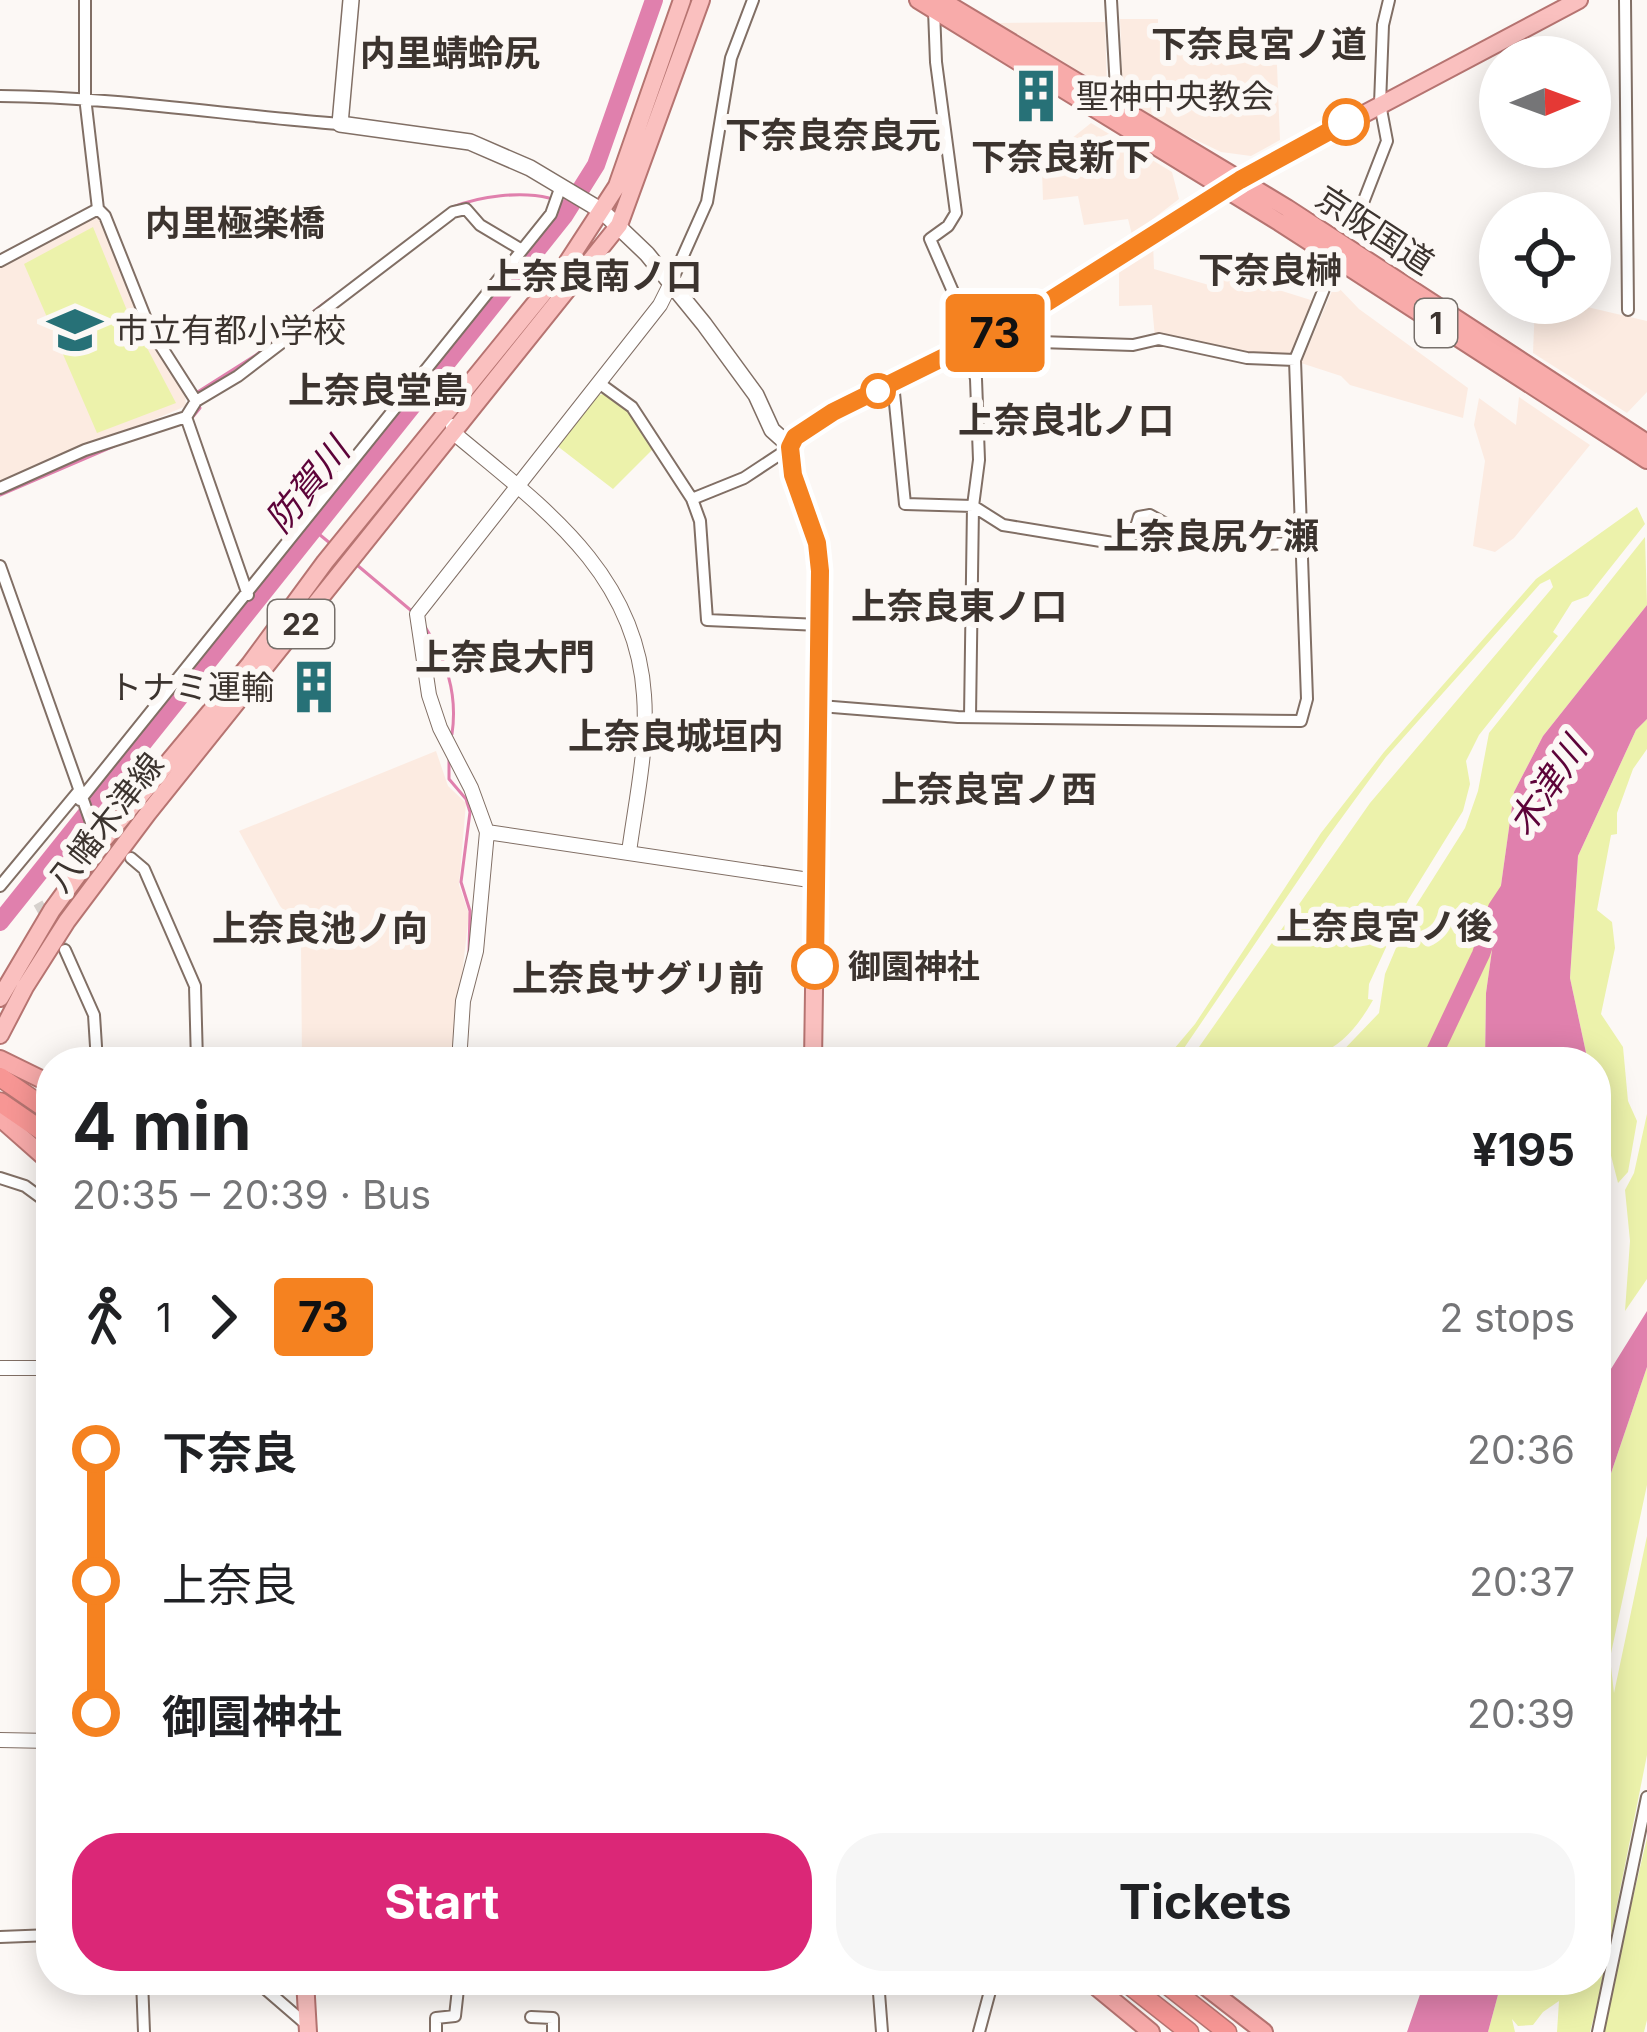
<!DOCTYPE html>
<html lang="en">
<head>
<meta charset="utf-8">
<style>
  body { margin:0; font-family:Inter,"Noto Sans JP",sans-serif; background:#f6f6f6; color:#202124; height:100vh; display:flex; flex-direction:column; font-size:45px; white-space:nowrap }
  * { box-sizing:border-box; margin:0 }
  p { font-size:39px; color:#757577 }
  .icon { flex:none; width:66px; height:66px; fill:none; stroke:currentColor; stroke-width:2; stroke-linecap:round; stroke-linejoin:round }
  .map { position:relative; flex:1; overflow:hidden }
  .panel { position:absolute; left:36px; top:1047px; width:1575px; height:948px; display:flex; flex-direction:column; background:#fff; border-radius:48px; box-shadow:0 6px 30px #0003 }
  .panel>* { flex:none }
  .badge { padding:0 24px; border-radius:9px; font-size:42px; line-height:78px }
  .needle { width:78px; rotate:89deg }
  .tools { position:absolute; left:1479px; top:36px; display:grid; gap:24px }
  .tools a { display:grid; place-items:center; width:132px; height:132px; border-radius:50%; background:#fff; box-shadow:0 6px 30px #0003; font-size:60px }
  .map>.badge { position:absolute; translate:-50% -50%; box-shadow:0 0 0 6px #fff }
  .legs { display:flex; align-items:center; gap:18px; height:132px; padding:0 36px; font-size:39px }
  .legs p { margin-inline-start:auto }
  .summary { display:flex; align-items:center; justify-content:space-between; height:204px; padding:0 36px }
  h1 { font-size:66px; font-weight:700; line-height:90px }
  .button { display:flex; gap:24px; margin-top:auto; padding:24px 36px }
  .button a { flex:1; height:138px; border-radius:48px; background:#db2777; color:#fff; font-size:48px; font-weight:700; line-height:138px; text-align:center }
  .button a+a { background:#f6f6f6; color:#202124 }
  ul { padding:0 36px; list-style:none }
  li { display:flex; align-items:center; gap:42px; height:132px; font-size:45px }
  li i { display:grid; place-items:center; width:18px; height:100%; margin:0 15px; background:currentColor }
  li i::after { content:''; width:30px; height:30px; margin:-15px; border:9px solid; border-radius:50%; background:#fff }
  li p { margin-inline-start:auto }
  li:first-child i { background:linear-gradient(#0000 50%,currentColor 0) }
  li:last-child i { background:linear-gradient(currentColor 50%,#0000 0) }
  .map>svg:first-child { display:block }
  .built { fill:#fcebe1 }
  .green { fill:#ecf2ab }
  .water { fill:#e080ad }
  .lines { fill:none; stroke-linecap:round; stroke-linejoin:round }
  .stream { stroke:#e080ad; stroke-width:3 }
  .river { stroke:#e080ad; stroke-width:18 }
  .minor-tunnel { stroke:#d6d1cd; stroke-width:10; stroke-dasharray:10 5; stroke-linecap:butt }
  .minor-casing { stroke:#816f65; stroke-width:14 }
  .tertiary-casing { stroke:#816f65; stroke-width:16 }
  .secondary-casing { stroke:#816f65; stroke-width:18 }
  .primary-casing { stroke:#b67471; stroke-width:20 }
  .trunk-casing { stroke:#b67471; stroke-width:20 }
  .motorway-casing { stroke:#b67471; stroke-width:21 }
  .minor { stroke:#fff; stroke-width:10 }
  .tertiary { stroke:#fff; stroke-width:14 }
  .secondary { stroke:#fff; stroke-width:15 }
  .primary { stroke:#fac0bf; stroke-width:16 }
  .trunk { stroke:#f8abaa; stroke-width:16 }
  .motorway { stroke:#f79694; stroke-width:18 }
  .line-1-casing { stroke:#fff; stroke-width:27 }
  .line-1 { stroke:#f58220; stroke-width:18 }
  .stop-1-dot { fill:#fff; stroke:#f58220; stroke-width:6 }
  .labels { text-anchor:middle; dominant-baseline:central; stroke-width:12; stroke-linejoin:round; paint-order:stroke }
  .shield { fill:#fcf8f5; stroke:#766f6a; stroke-width:3 }
  .shield-label { font-size:30px; font-weight:bold; fill:#3c342f }
  .poi-label { font-size:33px; fill:#3c342f; stroke:#fcf8f5; text-anchor:start }
  .street-label { font-size:33px; fill:#3c342f; stroke:#fcf8f5 }
  .stop-label { font-size:33px; font-weight:bold; fill:#3c342f; stroke:#fcf8f5; text-anchor:start }
  .neighbourhood-label { font-size:36px; font-weight:bold; fill:#3c342f; stroke:#fcf8f5 }
  .water-label { font-size:36px; font-style:italic; fill:#5d0339; stroke:#fcf8f5 }
</style>
</head>
<body>
<div class="map">
<svg width="1647" height="2032" viewBox="0 0 1647 2032">
  <rect width="100%" height="100%" fill="#fcf8f5"/>
  <path class="built" d="M 1120,19 L 1158,19 L 1158,40 L 1164,43 L 1276,41 L 1280,140 L 1251,156 L 1221,152 L 1171,128 L 1123,97 Z
    M 1105,22 L 1107,88 L 999,23 Z
    M 1091,123 L 1172,172 L 1179,199 L 1132,235 L 1128,219 L 1084,225 L 1078,196 L 1043,200 L 1042,171 L 1051,155 Z
    M 89,217 L 101,217 L 135,304 L 185,393 L 186,406 L 0,485 L 0,266 Z
    M 1153,241 L 1154,269 L 1219,288 L 1225,273 L 1314,301 L 1292,355 L 1250,355 L 1155,338 L 1152,305 L 1119,306 L 1119,265 Z
    M 1335,284 L 1359,309 L 1468,388 L 1463,418 L 1350,385 L 1341,376 L 1301,363 Z
    M 1535,303 L 1570,303 L 1647,321 L 1647,392 L 1627,413 L 1533,353 Z
    M 1519,397 L 1590,445 L 1514,538 L 1495,552 L 1473,546 L 1485,461 L 1474,425 L 1479,398 L 1516,425 Z
    M 436,751 L 448,786 L 466,803 L 459,885 L 469,914 L 452,1062 L 302,1062 L 301,945 L 296,924 L 280,906 L 239,831 Z"/>
  <path class="green" d="M 93,227 L 126,308 L 176,403 L 97,433 L 24,264 Z
    M 607,393 L 630,410 L 655,447 L 613,489 L 556,445 L 595,396 Z
    M 1637,507 L 1645,524 L 1588,596 L 1572,602 L 1553,632 L 1558,636 L 1479,735 L 1466,761 L 1470,784 L 1463,811 L 1408,900 L 1369,984 L 1368,999 L 1373,1000 C 1331,1075 1287,1062 1211,1062 L 1199,1047 L 1370,803 L 1553,587 L 1550,579 L 1540,584 L 1386,757 L 1327,838 L 1180,1054 L 1163,1062 L 1195,1024 L 1321,833 L 1384,752 L 1536,579 Z
    M 1645,537 L 1647,605 L 1543,736 L 1514,792 L 1486,993 L 1485,1062 L 1332,1062 L 1379,1013 L 1385,974 L 1410,915 L 1465,828 L 1478,791 L 1489,733 Z
    M 1647,719 L 1647,749 L 1633,769 L 1617,813 L 1617,834 L 1611,835 L 1597,910 L 1612,922 L 1615,948 L 1601,1014 L 1623,1047 L 1628,1101 L 1637,1121 L 1628,1172 L 1618,1183 L 1596,1097 L 1596,1062 L 1588,1062 L 1570,978 L 1578,856 L 1636,730 Z
    M 1647,1114 L 1647,1279 L 1625,1311 L 1630,1241 L 1625,1190 L 1634,1173 Z
    M 1647,1367 L 1647,1485 L 1610,1658 L 1614,1693 L 1647,1536 L 1647,1755 L 1597,2005 L 1590,2032 L 1557,2032 L 1559,2001 L 1543,2012 L 1533,2025 L 1518,2026 L 1512,2019 L 1515,2032 L 1488,2032 L 1502,1980 L 1596,1980 L 1596,1831 L 1611,1714 L 1596,1734 L 1596,1497 L 1606,1488 Z
    M 1647,1838 L 1647,2020 L 1644,2032 L 1601,2032 Z"/>
  <path class="water" d="M 1647,605 L 1647,719 L 1636,730 L 1578,856 L 1570,978 L 1588,1062 L 1485,1062 L 1486,993 L 1514,792 L 1543,736 Z
    M 1647,1311 L 1647,1367 L 1606,1488 L 1596,1497 L 1596,1393 Z
    M 1425,1980 L 1502,1980 L 1488,2032 L 1407,2032 Z"/>
  <g class="lines">
    <path class="stream" d="M 558,203 L 568,209
      M 453,207 C 480,196 521,191 549,198
      M 196,393 L 256,355 L 330,299
      M 191,419 L 200,408 L 198,402
      M 0,495 L 114,446
      M 314,530 L 331,544
      M 357,565 L 414,613
      M 424,625 C 446,659 458,693 452,734
      M 449,755 L 449,779 L 466,799 L 470,812 L 461,882 L 470,911 L 469,952"/>
    <path class="river" d="M 0,922 L 564,216 L 596,165 L 654,0
      M 1430,1062 L 1481,954 L 1497,908 L 1511,887"/>
    <path class="minor-tunnel" d="M 38,903 L 65,950"/>
    <defs>
      <path id="minor" d="M 85,0 L 85,97 L 98,209 L 105,216 L 150,329 L 196,401
        M 1111,0 L 1117,107
        M 1625,0 L 1628,310
        M 934,10 L 936,62 L 956,213 L 948,226 L 930,239 L 975,342
        M 0,96 C 114,97 226,115 340,124
        M 1352,231 L 1387,141 L 1380,104 L 1383,25 L 1389,0
        M 0,261 L 98,209
        M 670,285 L 707,202 L 731,58 L 753,0
        M 999,331 L 1005,341 L 1133,345 L 1159,339 L 1247,358 L 1295,360
        M 968,346 L 976,379 L 979,460 L 973,506 L 970,717
        M 599,383 L 632,407 L 692,499 L 700,521 L 707,620 L 820,625
        M 893,383 L 905,504 L 973,506 L 1003,525 L 1113,543 C 1132,541 1134,535 1139,517 L 1150,515 L 1204,545 L 1302,543
        M 186,417 L 248,595
        M 0,488 L 85,450 L 186,417 L 196,401 L 238,376 L 453,212 L 466,209 L 480,225 L 522,250
        M 692,499 L 744,478 L 791,447
        M 0,566 L 93,828
        M 820,706 L 958,717 L 1301,721 L 1307,699 L 1295,360 L 1330,274
        M 80,800 L 551,214 L 561,186
        M 131,858 L 144,869 L 195,986 L 197,1062
        M 0,886 L 78,792
        M 65,950 L 94,1015 L 97,1062
        M 0,1178 L 25,1186 L 51,1205
        M 0,1937 L 51,1935
        M 142,1980 L 144,2032
        M 255,1980 L 307,2025
        M 878,1980 L 882,2032
        M 531,2017 L 553,2018 L 553,2032
        M 436,2032 L 436,2018 L 455,2016 L 459,1980
        M 979,2032 L 993,1980
        M 1598,2032 L 1647,1797"/>
      <path id="tertiary" d="M 453,426 L 455,434 C 541,506 636,572 644,695 C 648,747 636,800 629,852
        M 487,832 L 816,881
        M 459,1062 L 463,1001 L 476,951 L 487,832 L 471,788 L 440,728 L 429,695 L 417,614 L 660,305 L 670,285
        M 0,1368 L 51,1368
        M 0,1740 L 51,1741"/>
      <path id="secondary" d="M 351,0 L 340,124 L 470,142 L 530,168 L 602,211 L 647,254 L 704,324 L 756,395 L 772,430 L 791,447"/>
      <path id="primary" d="M 0,998 L 52,910 L 101,843 L 250,664 L 325,562 L 563,269 L 617,186 L 682,0
        M 0,1035 L 25,987 L 67,921 L 148,813 L 619,225 L 701,0
        M 813,1062 L 820,571 L 817,543 L 790,459 L 795,437 L 808,427 L 999,331 L 1245,177 L 1579,0
        M 305,1980 L 308,2032"/>
      <path id="trunk" d="M 918,0 L 1279,222 L 1647,460
        M 941,0 L 1287,208 L 1647,443
        M 0,1059 L 51,1084
        M 0,1118 L 51,1163
        M 1088,1980 L 1151,2032
        M 1197,1980 L 1264,2032"/>
      <path id="motorway" d="M 0,1077 L 51,1112
        M 0,1102 L 51,1137
        M 1123,1980 L 1189,2032
        M 1161,1980 L 1227,2032"/>
    </defs>
    <use href="#minor" class="minor-casing"/>
    <use href="#tertiary" class="tertiary-casing"/>
    <use href="#secondary" class="secondary-casing"/>
    <use href="#primary" class="primary-casing"/>
    <use href="#trunk" class="trunk-casing"/>
    <use href="#motorway" class="motorway-casing"/>
    <use href="#minor" class="minor"/>
    <use href="#tertiary" class="tertiary"/>
    <use href="#secondary" class="secondary"/>
    <use href="#primary" class="primary"/>
    <use href="#trunk" class="trunk"/>
    <use href="#motorway" class="motorway"/>
  </g>
  <g class="lines">
    <defs>
      <path id="line-1" d="M 815,966 L 820,571 L 817,543 L 793,475 L 790,447 L 795,437 L 833,412 L 1019,320 L 1240,180 L 1346,122"/>
    </defs>
    <use href="#line-1" class="line-1-casing"/>
    <use href="#line-1" class="line-1"/>
  </g>
  <defs>
    <symbol id="building-bare" viewBox="-9 -9 18 18"><path d="M-4-6H4V6H1V3H-1V6H-4ZM-2.5-4.3h1.7v1.8h-1.7ZM.8-4.3h1.7v1.8H.8ZM-2.5-1h1.7V.8h-1.7ZM.8-1h1.7V.8H.8Z" fill="#277177" stroke="#fcf8f5" stroke-width="2.5" paint-order="stroke"/></symbol>
    <symbol id="school-bare" viewBox="-9 -9 18 18"><path d="M0-5L7-2L0 1L-7-2ZM-4 1L0 2.5L4 1V4Q0 6-4 4Z" fill="#277177" stroke="#fcf8f5" stroke-width="2.5" paint-order="stroke"/></symbol>
  </defs>
  <g fill-rule="evenodd">
    <use href="#building-bare" x="998" y="58" width="76" height="76"/>
    <use href="#school-bare" x="37" y="292" width="76" height="76"/>
    <use href="#building-bare" x="276" y="649" width="76" height="76"/>
  </g>
  <g class="stop-1-dot">
    <circle cx="1346" cy="122" r="21"/>
    <circle cx="878" cy="391" r="15"/>
    <circle cx="815" cy="966" r="21"/>
  </g>
  <g class="labels">
    <g class="shield">
      <rect x="1415" y="299" width="42" height="48" rx="9"/>
      <rect x="268" y="600" width="66" height="48" rx="9"/>
    </g>
    <g class="shield-label">
      <text x="1436" y="323">1</text>
      <text x="301" y="624">22</text>
    </g>
    <g class="poi-label">
      <text x="1076" y="96">聖神中央教会</text>
      <text x="115" y="330">市立有都小学校</text>
      <text x="274" y="687" text-anchor="end">トナミ運輸</text>
    </g>
    <g class="street-label">
      <text transform="translate(1375 230) rotate(33)">京阪国道</text>
      <text transform="translate(105 822) rotate(-52)">八幡木津線</text>
    </g>
    <g class="stop-label">
      <text x="848" y="966">御園神社</text>
    </g>
    <g class="neighbourhood-label">
      <text x="1259" y="44">下奈良宮ノ道</text>
      <text x="450" y="53">内里蜻蛉尻</text>
      <text x="833" y="135">下奈良奈良元</text>
      <text x="1061" y="157">下奈良新下</text>
      <text x="235" y="223">内里極楽橋</text>
      <text x="1270" y="270">下奈良榊</text>
      <text x="594" y="276">上奈良南ノ口</text>
      <text x="378" y="390">上奈良堂島</text>
      <text x="1066" y="420">上奈良北ノ口</text>
      <text x="1211" y="536">上奈良尻ケ瀬</text>
      <text x="959" y="606">上奈良東ノ口</text>
      <text x="505" y="657">上奈良大門</text>
      <text x="676" y="736">上奈良城垣内</text>
      <text x="989" y="789">上奈良宮ノ西</text>
      <text x="1384" y="926">上奈良宮ノ後</text>
      <text x="320" y="928">上奈良池ノ向</text>
      <text x="638" y="978">上奈良サグリ前</text>
    </g>
    <g class="water-label">
      <text transform="translate(307 485) rotate(-51)">防賀川</text>
      <text transform="translate(1547 786) rotate(-56)">木津川</text>
    </g>
  </g>
</svg>
<div class="tools">
<a><svg class="needle" viewBox="-14 -14 28 28"><path d="M0-13l5 13h-10z" fill="#e53935"/><path d="M0 13l5-13h-10z" fill="#757577"/></svg></a>
<a><svg class="icon" aria-label="locate" viewBox="0 0 24 24"><circle cx="12" cy="12" r="6"/><path d="M12 2v4M12 18v4M2 12h4M18 12h4"/></svg></a>
</div>
<b class="badge" style="left:995px;top:333px;background:#f58220;color:#111">73</b>
<section class="panel">
<div class="summary"><div><h1>4 min</h1><p>20:35 – 20:39 · Bus</p></div><b>¥195</b></div>
<div class="legs"><svg class="icon" aria-label="walk" viewBox="0 0 24 24"><circle cx="13" cy="4" r="2"/><path d="M13 8l-2 6 4 7M11 14l-3 7M7 12l3-4h3l4 4"/></svg>1<svg class="icon" aria-label="forward" viewBox="0 0 24 24"><path d="M9 5l7 7-7 7"/></svg><b class="badge" style="background:#f58220;color:#111">73</b><p>2 stops</p></div>
<ul>
<li><i style="color:#f58220"></i><b>下奈良</b><p>20:36</p></li>
<li><i style="color:#f58220"></i><span>上奈良</span><p>20:37</p></li>
<li><i style="color:#f58220"></i><b>御園神社</b><p>20:39</p></li>
</ul>
<div class="button"><a>Start</a><a>Tickets</a></div>
</section>
</div>
</body>
</html>
